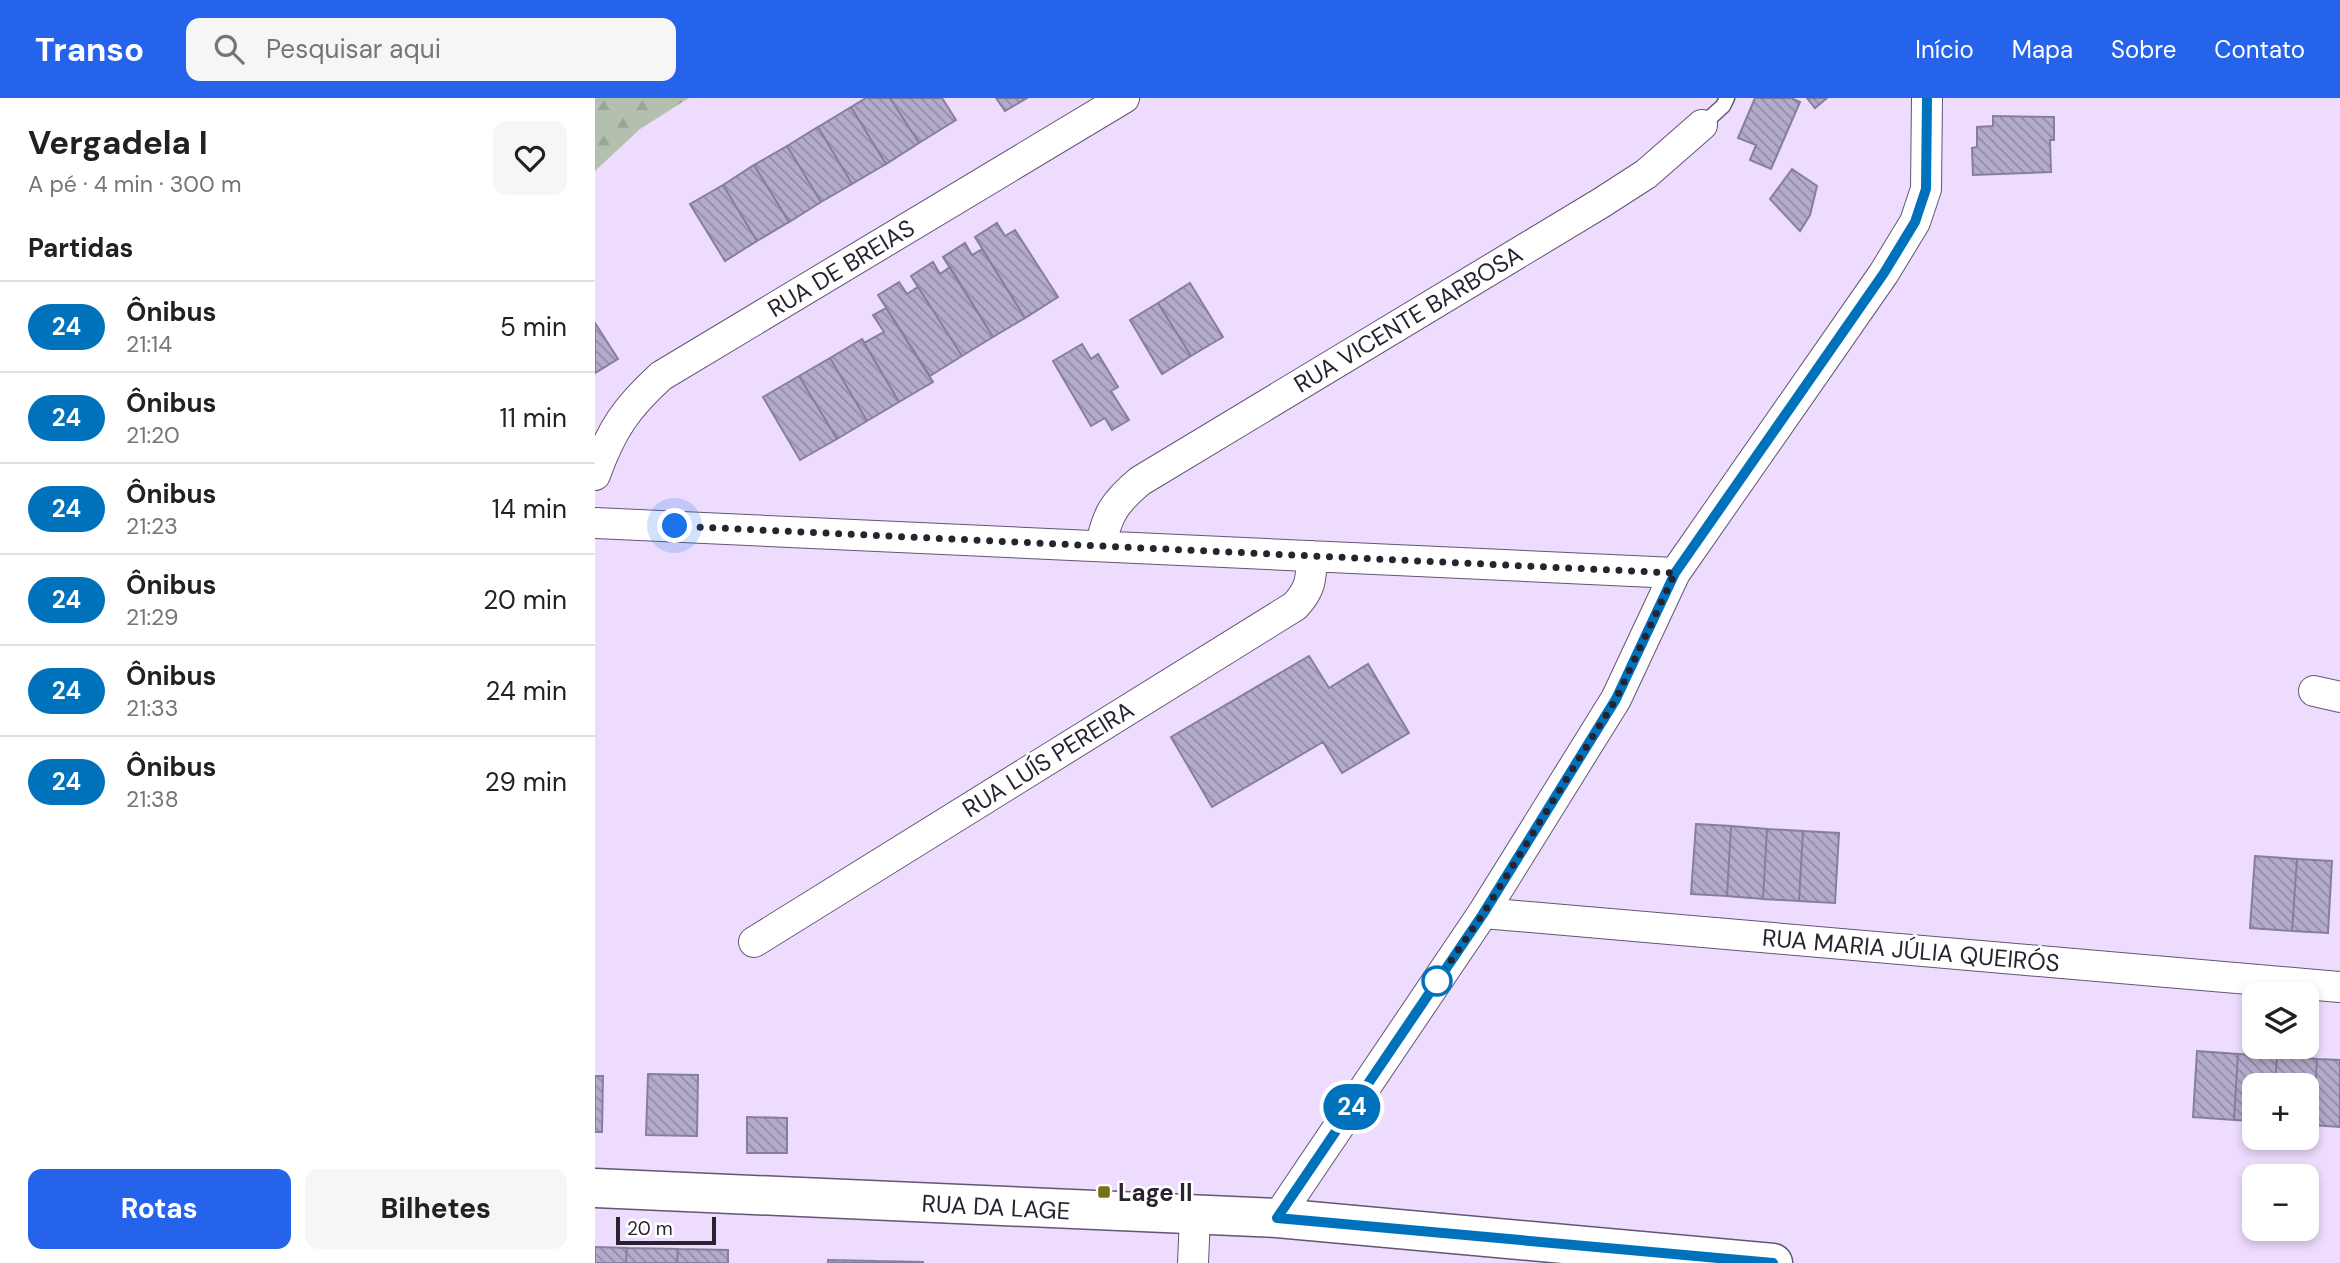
<!DOCTYPE html>
<html lang="pt">
<head>
<meta charset="utf-8">
<style>
  body { margin:0; font-family:"DM Sans",sans-serif; background:#f6f6f6; color:#202124; height:100vh; display:flex; flex-direction:column; font-size:26px; white-space:nowrap }
  * { box-sizing:border-box; margin:0 }
  p { font-size:23px; color:#757577 }
  .icon { flex:none; width:38px; height:38px; fill:none; stroke:currentColor; stroke-width:2; stroke-linecap:round; stroke-linejoin:round }
  .map { position:relative; flex:1; overflow:hidden }
  .side { display:flex; flex-direction:column; background:#fff; width:595px }
  .side>* { flex:none }
  .badge { padding:0 14px; border-radius:23px; font-size:24px; line-height:46px }
  .buttons { position:absolute; left:1647px; top:884px; display:grid; gap:14px }
  .buttons a { display:grid; place-items:center; width:77px; height:77px; border-radius:14px; background:#fff; box-shadow:0 4px 10px #0003; font-size:35px }
  .scale { position:absolute; left:21px; bottom:18px; width:100px; box-sizing:border-box; padding-left:7px; border:4px solid #29232f; border-top:0; font-size:19px; line-height:24px; white-space:nowrap; color:#29232f; -webkit-text-stroke:5px #fff; paint-order:stroke }
  .you { position:absolute; width:35px; height:35px; margin:-18px; border:5px solid #fff; border-radius:50%; background:#1a73e8; box-shadow:0 0 0 10px #1a73e833 }
  .map>.badge { position:absolute; translate:-50% -50%; box-shadow:0 0 0 4px #fff }
  h2 { padding:0 28px; font-size:26px; line-height:63px }
  .round { display:grid; place-items:center; flex:none; width:74px; height:74px; border-radius:14px; background:#f6f6f6 }
  .summary { display:flex; align-items:center; justify-content:space-between; height:119px; padding:0 28px }
  h1 { font-size:33px; font-weight:700; line-height:52px }
  .button { display:flex; gap:14px; margin-top:auto; padding:14px 28px }
  .button a { flex:1; height:80px; border-radius:14px; background:#2563eb; color:#fff; font-size:28px; font-weight:700; line-height:80px; text-align:center }
  .button a+a { background:#f6f6f6; color:#202124 }
  ul { padding:0; list-style:none }
  li { display:flex; align-items:center; gap:21px; height:91px; padding:0 28px; border-top:2px solid #e0e0e0 }
  li div { flex:1 }
  li b { display:block; font-size:26px }
  li em { font-style:normal }
  li .badge { min-width:77px; font-weight:700; text-align:center }
  header { display:flex; align-items:center; gap:42px; box-sizing:border-box; height:98px; padding:0 35px; background:#2563eb; color:#fff }
  header strong { font-size:33px }
  nav { display:flex; gap:38px; margin-inline-start:auto; font-size:24px }
  .search { width:490px; height:63px; background:#f6f6f6; display:flex; align-items:center; gap:18px; box-sizing:border-box; padding:0 24px; border-radius:14px; color:#757577; font-size:26px }
  main { display:flex; flex:1; min-height:0 }
  .map>svg:first-child { display:block }
  .forest { fill:url(#forest-firs) }
  .building { fill:url(#building-back-hatch); stroke:#877e9d; stroke-width:2 }
  .lines { fill:none; stroke-linecap:round; stroke-linejoin:round }
  .lane-casing { stroke:#645571; stroke-width:17 }
  .street-casing { stroke:#645571; stroke-width:32 }
  .secondary-casing { stroke:#645571; stroke-width:41 }
  .lane { stroke:#fff; stroke-width:14 }
  .street { stroke:#fff; stroke-width:30 }
  .secondary { stroke:#fff; stroke-width:38 }
  .line-casing { stroke:#fff; stroke-width:16 }
  .line { stroke:#0072bc; stroke-width:10 }
  .walk { stroke:#29232f; stroke-width:7; stroke-dasharray:0 12.6 }
  .stop-dot { fill:#fff; stroke:#0072bc; stroke-width:3.5 }
  .poi-dot { fill:#737113; stroke:#fff; stroke-width:2.5 }
  .labels { text-anchor:middle; dominant-baseline:central; stroke-width:5; stroke-linejoin:round; paint-order:stroke }
  .street-label { font-size:24px; fill:#29232f; stroke:#fff }
  .poi-label { font-size:24px; font-weight:bold; fill:#29232f; stroke:#fff; text-anchor:start }
</style>
</head>
<body>
<header>
<strong>Transo</strong>
<div class="search"><svg class="icon" aria-label="search" viewBox="0 0 24 24"><circle cx="10" cy="10" r="6"/><path d="M15 15l6 6"/></svg>Pesquisar aqui</div>
<nav><a>Início</a><a>Mapa</a><a>Sobre</a><a>Contato</a></nav>
</header>
<main>
<section class="side">
<div class="summary"><div><h1>Vergadela I</h1><p>A pé · 4 min · 300 m</p></div><a class="round"><svg class="icon" aria-label="heart" viewBox="0 0 24 24"><path d="M12 20l-8-8c-3-5 5-10 8-4 3-6 11-1 8 4z"/></svg></a></div>
<h2>Partidas</h2>
<ul>
<li><span class="badge" style="background:#0072bc;color:#fff">24</span><div><b>Ônibus</b><p>21:14</p></div><em>5 min</em></li>
<li><span class="badge" style="background:#0072bc;color:#fff">24</span><div><b>Ônibus</b><p>21:20</p></div><em>11 min</em></li>
<li><span class="badge" style="background:#0072bc;color:#fff">24</span><div><b>Ônibus</b><p>21:23</p></div><em>14 min</em></li>
<li><span class="badge" style="background:#0072bc;color:#fff">24</span><div><b>Ônibus</b><p>21:29</p></div><em>20 min</em></li>
<li><span class="badge" style="background:#0072bc;color:#fff">24</span><div><b>Ônibus</b><p>21:33</p></div><em>24 min</em></li>
<li><span class="badge" style="background:#0072bc;color:#fff">24</span><div><b>Ônibus</b><p>21:38</p></div><em>29 min</em></li>
</ul>
<div class="button"><a>Rotas</a><a>Bilhetes</a></div>
</section>
<div class="map">
<svg width="1745" height="1165" viewBox="0 0 1745 1165">
  <defs>
    <pattern id="forest-firs" width="22" height="20" patternUnits="userSpaceOnUse" patternTransform="scale(1.75)"><rect width="22" height="20" fill="#b3c0af"/><path d="M5 1l3.5 6h-7zM16 11l3.5 6h-7z" fill="#9aa597"/></pattern>
    <pattern id="building-back-hatch" width="6" height="6" patternUnits="userSpaceOnUse" patternTransform="scale(1.75)"><rect width="6" height="6" fill="#b4abcc"/><path d="M-1 5l2 2M0 0l6 6M5-1l2 2" fill="none" stroke="#928ba6"/></pattern>
  </defs>
  <rect width="100%" height="100%" fill="#eddcfd"/>
  <path class="forest" d="M 0,0 L 94,0 L 45,31 L 0,73 Z"/>
  <path class="building" d="M 271,0 L 295,0 L 324,45 L 291,66 L 256,9 Z
    M 295,0 L 347,0 L 361,22 L 324,45 Z
    M 401,0 L 432,0 L 410,13 Z
    M 1160,0 L 1196,0 L 1205,4 L 1176,71 L 1155,62 L 1161,47 L 1143,40 Z
    M 1212,0 L 1232,0 L 1220,10 Z
    M 256,9 L 291,66 L 257,86 L 223,29 Z
    M 1398,18 L 1459,19 L 1459,42 L 1455,42 L 1456,74 L 1378,77 L 1377,50 L 1382,49 L 1382,29 L 1398,28 Z
    M 223,29 L 257,86 L 226,104 L 192,48 Z
    M 192,48 L 226,104 L 194,124 L 159,67 Z
    M 159,67 L 194,124 L 162,143 L 128,87 Z
    M 1197,71 L 1222,88 L 1215,117 L 1205,133 L 1175,101 Z
    M 128,87 L 162,143 L 130,163 L 95,106 Z
    M 402,125 L 410,138 L 420,132 L 463,199 L 430,220 L 380,139 Z
    M 370,145 L 377,157 L 387,151 L 430,220 L 398,239 L 348,159 Z
    M 338,164 L 345,176 L 355,169 L 398,239 L 367,258 L 316,178 Z
    M 304,184 L 312,196 L 323,189 L 367,258 L 335,278 L 283,197 Z
    M 595,185 L 628,239 L 596,258 L 563,205 Z
    M 563,205 L 596,258 L 567,276 L 535,222 Z
    M 291,210 L 338,284 L 304,304 L 269,245 L 289,234 L 278,217 Z
    M 0,225 L 23,261 L 0,275 Z
    M 267,241 L 304,304 L 272,323 L 235,260 Z
    M 487,246 L 496,261 L 503,256 L 523,289 L 516,293 L 534,322 L 517,332 L 510,320 L 496,328 L 458,263 Z
    M 235,260 L 272,323 L 242,341 L 204,278 Z
    M 204,278 L 242,341 L 205,362 L 168,299 Z
    M 714,558 L 734,590 L 773,566 L 814,635 L 747,675 L 728,644 L 617,709 L 576,639 Z
    M 1101,726 L 1136,728 L 1132,798 L 1096,796 Z
    M 1136,728 L 1172,731 L 1168,801 L 1132,798 Z
    M 1172,731 L 1208,733 L 1204,803 L 1168,801 Z
    M 1208,733 L 1244,735 L 1240,805 L 1204,803 Z
    M 1660,758 L 1702,761 L 1697,833 L 1655,830 Z
    M 1702,761 L 1737,763 L 1733,835 L 1697,833 Z
    M 1602,953 L 1643,956 L 1639,1022 L 1598,1019 Z
    M 1643,956 L 1682,958 L 1680,987 L 1659,987 L 1659,1023 L 1639,1022 Z
    M 1682,958 L 1722,961 L 1718,1027 L 1712,1027 L 1712,987 L 1680,987 Z
    M 1722,961 L 1745,962 L 1745,1029 L 1718,1027 Z
    M 53,976 L 103,977 L 102,1038 L 51,1037 Z
    M 0,978 L 8,978 L 7,1034 L 0,1034 Z
    M 152,1019 L 192,1020 L 192,1055 L 152,1055 Z
    M 0,1149 L 32,1150 L 31,1165 L 0,1165 Z
    M 32,1150 L 83,1151 L 82,1165 L 31,1165 Z
    M 83,1151 L 133,1152 L 133,1165 L 82,1165 Z
    M 233,1162 L 281,1163 L 281,1165 L 233,1165 Z
    M 281,1163 L 328,1164 L 328,1165 L 281,1165 Z"/>
  <g class="lines">
    <defs>
      <path id="lane" d="M 1107,27 L 1128,8 L 1132,0"/>
      <path id="street" d="M 0,377 C 16,332 31,310 66,278 L 529,0
        M 0,425 L 1080,475
        M 506,447 C 512,416 520,404 545,383 L 1006,105 L 1051,76 L 1107,27
        M 1719,593 L 1745,599
        M 888,815 L 1745,889
        M 159,844 L 700,508 C 716,491 716,481 717,458
        M 682,1120 L 888,815 L 1021,601 L 1080,475 L 1289,175 L 1320,124 L 1331,91 L 1332,0
        M 598,1165 L 600,1118"/>
      <path id="secondary" d="M 0,1090 L 682,1120 L 1178,1165"/>
    </defs>
    <use href="#lane" class="lane-casing"/>
    <use href="#street" class="street-casing"/>
    <use href="#secondary" class="secondary-casing"/>
    <use href="#lane" class="lane"/>
    <use href="#street" class="street"/>
    <use href="#secondary" class="secondary"/>
  </g>
  <g class="lines">
    <defs>
      <path id="line" d="M 1178,1165 L 682,1120 L 888,816 L 1021,601 L 1080,475 L 1289,175 L 1320,124 L 1331,91 L 1332,0"/>
    </defs>
    <use href="#line" class="line-casing"/>
    <use href="#line" class="line"/>
    <path class="walk" d="M 80,428 L 1080,475 L 1021,601 L 888,816 L 842,883"/>
  </g>
  <circle class="stop-dot" cx="842" cy="883" r="14"/>
  <rect class="poi-dot" x="502" y="1087" width="14" height="14" rx="3.5"/>
  <g class="labels">
    <g class="street-label">
      <text transform="translate(246 170) rotate(-31)">RUA DE BREIAS</text>
      <text transform="translate(813 221) rotate(-31)">RUA VICENTE BARBOSA</text>
      <text transform="translate(453 661) rotate(-32)">RUA LUÍS PEREIRA</text>
      <text transform="translate(1316 852) rotate(5)">RUA MARIA JÚLIA QUEIRÓS</text>
      <text transform="translate(401 1109) rotate(3)">RUA DA LAGE</text>
    </g>
    <g class="poi-label">
      <text x="523" y="1094">Lage II</text>
    </g>
  </g>
</svg>
<div class="buttons">
<a><svg class="icon" aria-label="layers" viewBox="0 0 24 24"><path d="M12 4l9 5-9 5-9-5zM3 14l9 5 9-5"/></svg></a>
<a>+</a>
<a>−</a>
</div>
<div class="scale">20 m</div>
<div class="you" style="left:80px;top:428px"></div>
<b class="badge" style="left:757px;top:1009px;background:#0072bc;color:#fff">24</b>
</div>
</main>
</body>
</html>
